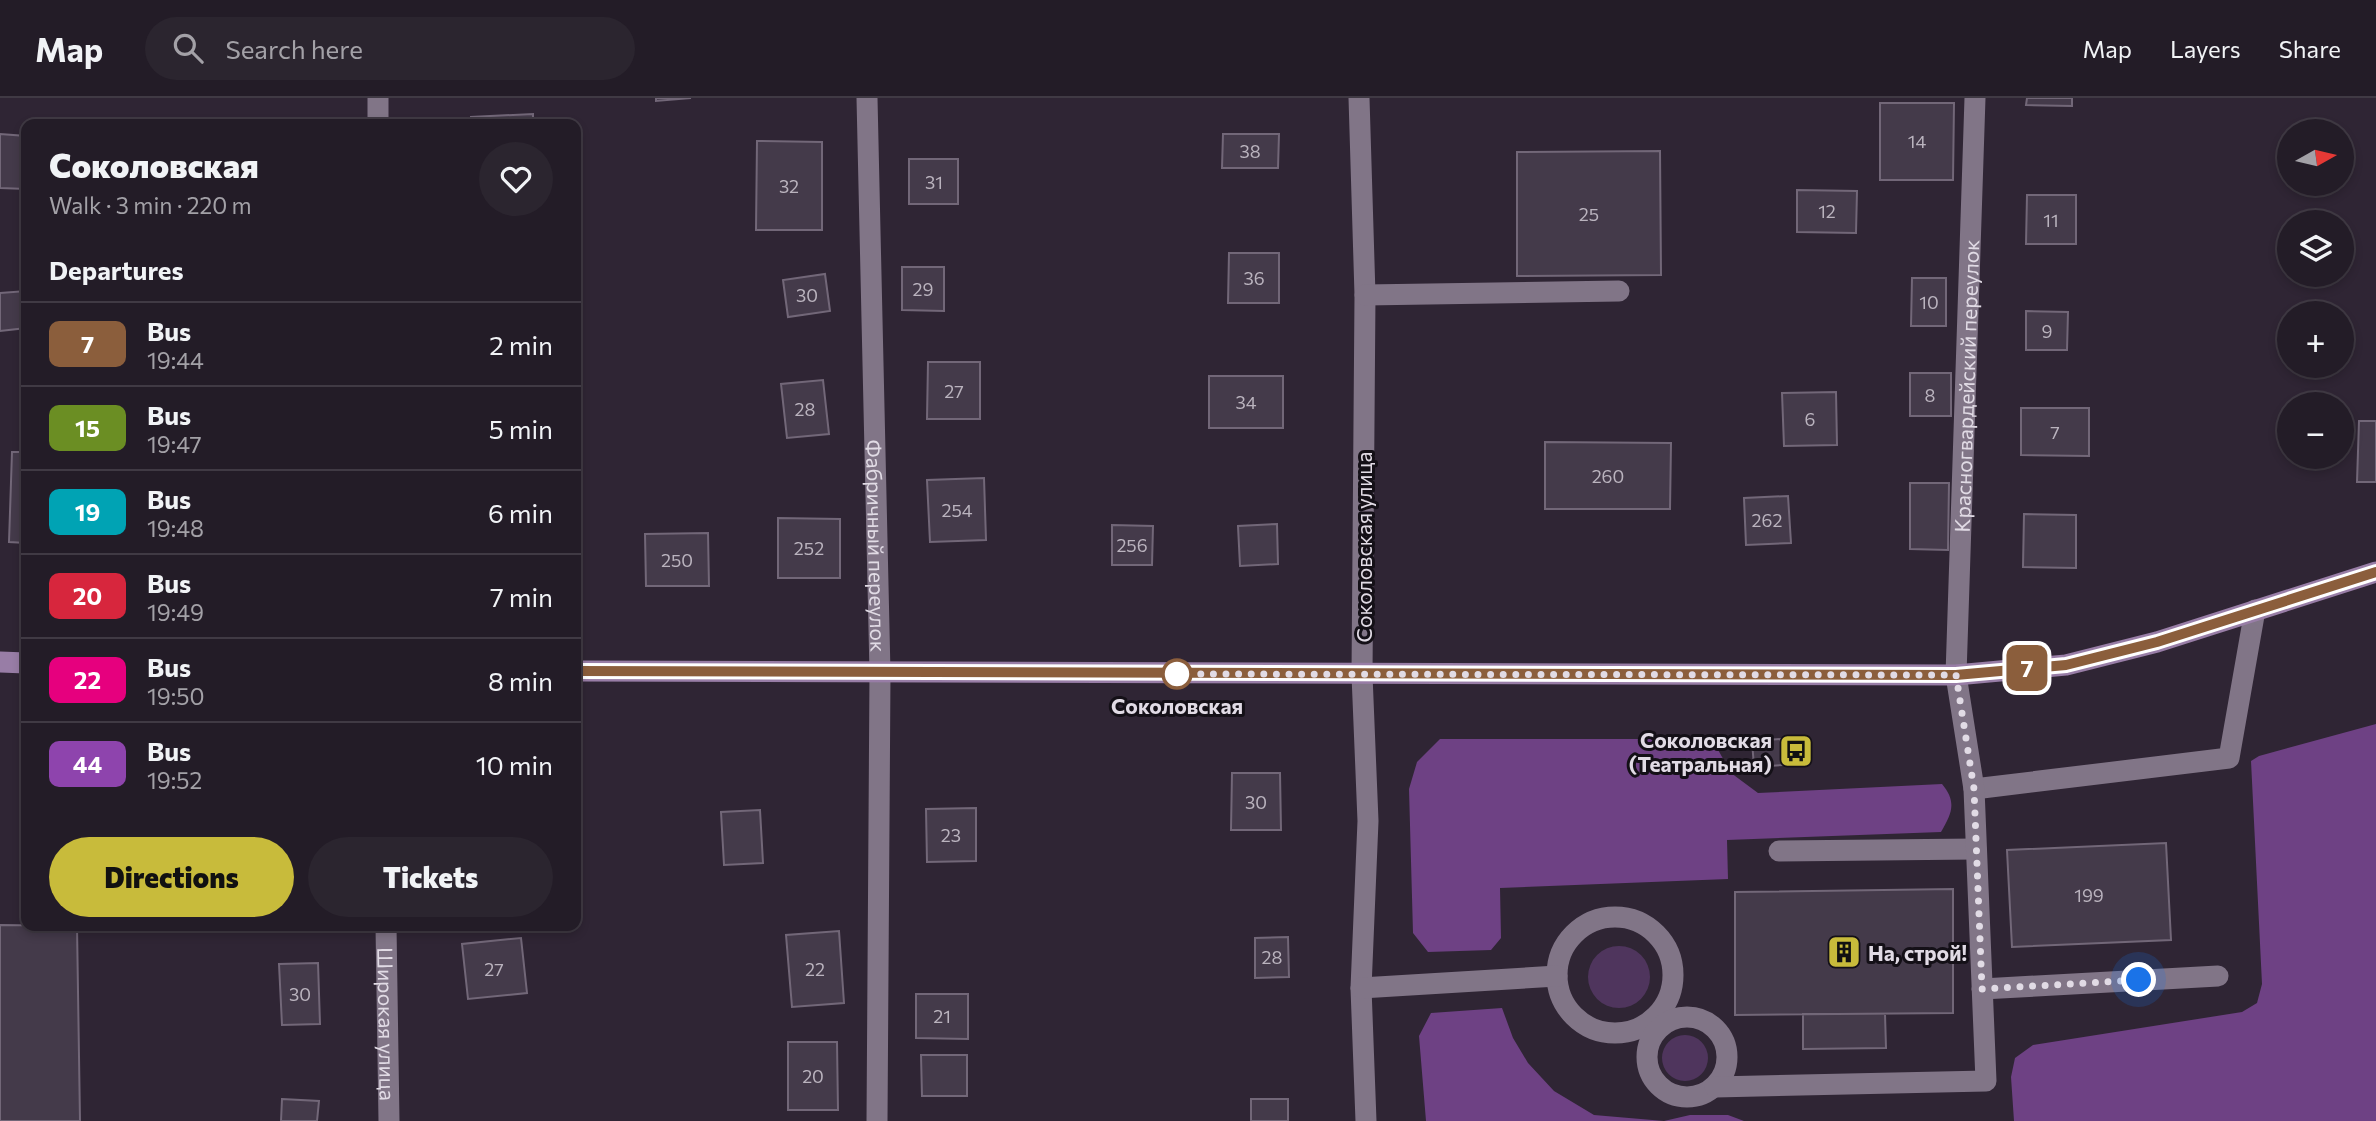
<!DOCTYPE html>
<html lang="en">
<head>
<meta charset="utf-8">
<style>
  body { margin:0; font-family:Commissioner,sans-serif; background:#2b252f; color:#f1f3f6; height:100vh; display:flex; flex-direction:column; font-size:26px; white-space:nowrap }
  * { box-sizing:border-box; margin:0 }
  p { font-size:23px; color:#a3a1a7 }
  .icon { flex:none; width:38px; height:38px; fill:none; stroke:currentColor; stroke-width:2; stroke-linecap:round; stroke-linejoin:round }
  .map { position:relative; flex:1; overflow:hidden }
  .details { position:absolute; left:21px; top:21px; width:560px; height:812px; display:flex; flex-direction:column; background:#231c27; border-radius:14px; box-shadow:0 4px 10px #0003,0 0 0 2px #403a44 }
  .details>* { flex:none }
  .badge { padding:0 14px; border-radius:10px; font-size:24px; line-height:46px }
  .needle { width:46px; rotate:82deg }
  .tools { position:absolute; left:2277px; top:21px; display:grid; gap:14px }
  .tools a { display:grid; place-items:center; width:77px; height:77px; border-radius:50%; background:#231c27; box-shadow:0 4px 10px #0003,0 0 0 2px #403a44; font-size:35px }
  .you { position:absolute; width:35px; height:35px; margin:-18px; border:5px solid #fff; border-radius:50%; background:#1a73e8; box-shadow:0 0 0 10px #1a73e833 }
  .map>.badge { position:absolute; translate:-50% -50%; box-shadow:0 0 0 4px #fff }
  h2 { padding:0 28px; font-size:26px; line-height:63px }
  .round { display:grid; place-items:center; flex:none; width:74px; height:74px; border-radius:37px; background:#2b252f }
  .headline { display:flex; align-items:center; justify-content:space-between; height:119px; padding:0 28px }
  h1 { font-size:33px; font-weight:800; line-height:52px }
  .cta { display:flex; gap:14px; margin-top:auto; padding:14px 28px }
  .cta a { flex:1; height:80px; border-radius:42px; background:#c8bb3b; color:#111; font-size:28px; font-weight:800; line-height:80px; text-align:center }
  .cta a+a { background:#2b252f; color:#f1f3f6 }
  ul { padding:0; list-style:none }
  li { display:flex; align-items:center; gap:21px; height:84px; padding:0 28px; border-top:2px solid #403a44 }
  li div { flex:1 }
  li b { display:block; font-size:26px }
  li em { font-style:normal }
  li .badge { min-width:77px; font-weight:700; text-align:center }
  header { display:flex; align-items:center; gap:42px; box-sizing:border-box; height:98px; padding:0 35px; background:#231c27; border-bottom:2px solid #403a44 }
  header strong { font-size:33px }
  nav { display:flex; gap:38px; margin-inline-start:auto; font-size:24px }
  .search { width:490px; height:63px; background:#2b252f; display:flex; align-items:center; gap:18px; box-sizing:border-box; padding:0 24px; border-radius:38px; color:#a3a1a7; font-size:26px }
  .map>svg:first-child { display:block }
  .green { fill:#4f355d }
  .forest { fill:#6e4184 }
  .building { fill:#443a4a; stroke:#726778; stroke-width:2 }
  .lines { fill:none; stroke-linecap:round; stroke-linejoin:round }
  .minor { stroke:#817587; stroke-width:21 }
  .major { stroke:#987da6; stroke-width:21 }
  .line-casing { stroke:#fff; stroke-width:16 }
  .line { stroke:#8b5e3c; stroke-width:10 }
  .walk { stroke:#e1dbe5; stroke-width:7; stroke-dasharray:0 12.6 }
  .stop-dot { fill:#fff; stroke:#8b5e3c; stroke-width:3.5 }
  .labels { text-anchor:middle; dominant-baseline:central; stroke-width:6; stroke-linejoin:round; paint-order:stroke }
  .number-label { font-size:18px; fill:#bab3be }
  .street-label { font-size:21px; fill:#e1dbe5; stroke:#141017 }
  .stop-label { font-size:21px; font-weight:bold; fill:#e1dbe5; stroke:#141017 }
  .poi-label { font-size:21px; font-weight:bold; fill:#e1dbe5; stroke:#141017; text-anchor:end }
</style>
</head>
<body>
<header>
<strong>Map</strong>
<div class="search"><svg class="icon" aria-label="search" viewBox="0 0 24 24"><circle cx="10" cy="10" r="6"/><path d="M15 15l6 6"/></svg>Search here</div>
<nav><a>Map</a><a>Layers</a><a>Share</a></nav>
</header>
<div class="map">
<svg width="2376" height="1023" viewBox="0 0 2376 1023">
  <rect width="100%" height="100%" fill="#2f2534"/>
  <path class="green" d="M1588 879a31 31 0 1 1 62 0a31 31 0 1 1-62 0Z
    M1662 960a23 23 0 1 1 46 0a23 23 0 1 1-46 0Z"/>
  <path class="forest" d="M 2376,626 L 2376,1023 L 2014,1023 L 2011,979 L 2015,960 L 2033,947 L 2242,914 L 2257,905 L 2262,886 L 2251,663 L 2259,658 Z
    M 1440,641 L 1712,641 L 1731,675 L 1758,695 L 1942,686 C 1957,704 1952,715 1941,734 L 1727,742 L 1728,781 L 1500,790 L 1501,840 L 1491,852 L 1428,854 L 1413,835 L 1409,691 L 1417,664 Z
    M 1502,910 L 1513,940 L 1528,965 L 1554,993 L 1594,1017 L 1664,1023 L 1690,1017 L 1728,1017 L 1744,1023 L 1426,1023 L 1419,938 L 1431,915 Z"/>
  <path class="building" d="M 656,0 L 691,0 L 656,3 Z
    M 2027,0 L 2072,0 L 2072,8 L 2026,7 Z
    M 1880,5 L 1954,5 L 1953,82 L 1880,82 Z
    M 533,16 L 533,26 L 471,26 L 471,19 Z
    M 0,36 L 26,38 L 26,91 L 0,90 Z
    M 1223,36 L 1279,36 L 1278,70 L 1222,70 Z
    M 757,43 L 822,44 L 822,132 L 756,132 Z
    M 1660,53 L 1661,177 L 1517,178 L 1517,54 Z
    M 909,61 L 958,61 L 958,106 L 909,106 Z
    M 1797,92 L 1857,93 L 1856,135 L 1797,134 Z
    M 2027,97 L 2076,97 L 2076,146 L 2026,146 Z
    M 1229,155 L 1279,155 L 1279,205 L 1228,205 Z
    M 902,169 L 944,169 L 944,213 L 902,212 Z
    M 825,176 L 830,213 L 788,219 L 783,182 Z
    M 1912,180 L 1946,180 L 1946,228 L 1911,228 Z
    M 26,193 L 26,230 L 0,233 L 0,195 Z
    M 2026,213 L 2068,214 L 2067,252 L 2026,252 Z
    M 928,264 L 980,264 L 980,321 L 927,321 Z
    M 1910,275 L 1951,275 L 1951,318 L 1910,318 Z
    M 1209,278 L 1283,278 L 1283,330 L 1209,330 Z
    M 823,282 L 829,336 L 787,340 L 781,286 Z
    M 1836,294 L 1837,347 L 1784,348 L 1782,295 Z
    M 2021,310 L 2089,310 L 2089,358 L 2021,357 Z
    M 2359,323 L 2376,323 L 2376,384 L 2357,384 Z
    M 1545,344 L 1671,345 L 1670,411 L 1545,411 Z
    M 12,354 L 26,354 L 26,445 L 9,444 Z
    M 984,380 L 986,442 L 930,444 L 927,382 Z
    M 1910,385 L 1949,385 L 1948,452 L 1910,451 Z
    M 1788,398 L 1791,445 L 1746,447 L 1744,400 Z
    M 2024,416 L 2076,417 L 2076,470 L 2023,469 Z
    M 778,420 L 840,421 L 840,480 L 778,480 Z
    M 1277,426 L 1278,466 L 1240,468 L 1238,428 Z
    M 1112,427 L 1153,428 L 1152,467 L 1112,467 Z
    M 708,435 L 709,488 L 646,488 L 645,436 Z
    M 1781,641 L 1782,667 L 1754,669 L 1752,643 Z
    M 1232,675 L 1280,675 L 1281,732 L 1231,732 Z
    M 976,710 L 976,763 L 927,764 L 926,711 Z
    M 760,712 L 763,765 L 724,767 L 721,714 Z
    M 2166,745 L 2171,842 L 2012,849 L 2007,752 Z
    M 1953,791 L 1953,915 L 1735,917 L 1735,794 Z
    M 0,827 L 77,828 L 80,1023 L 0,1023 Z
    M 839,833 L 844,905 L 792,909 L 786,837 Z
    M 1288,839 L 1289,879 L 1255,880 L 1255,840 Z
    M 521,840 L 527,895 L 468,901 L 462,846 Z
    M 318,865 L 320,926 L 282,927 L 279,866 Z
    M 916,896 L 968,896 L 968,941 L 916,940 Z
    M 1803,916 L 1885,916 L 1886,950 L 1803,951 Z
    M 788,944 L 837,944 L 838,1012 L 788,1012 Z
    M 921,957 L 967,957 L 967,998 L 922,998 Z
    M 282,1001 L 319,1003 L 317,1023 L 281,1023 Z
    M 1251,1001 L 1288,1001 L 1288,1023 L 1251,1023 Z"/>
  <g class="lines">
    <g class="minor">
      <path d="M 378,0 L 378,26"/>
      <path id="s1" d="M 867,0 L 880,575 L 877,1023"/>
      <path d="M 1359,0 L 1365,197 L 1362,577 L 1368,723 L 1361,890 L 1366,1023"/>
      <path d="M 1365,197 L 1619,193"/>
      <path d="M 1974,691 L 2229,660 L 2255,512"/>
      <path d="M 1779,753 L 1976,751"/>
      <circle cx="1615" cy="877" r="58"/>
      <path id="s2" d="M 386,828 L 389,1023"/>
      <path d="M 1361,890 L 1557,878"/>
      <path d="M 1982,891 L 2218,878"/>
      <circle cx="1687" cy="959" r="40"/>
      <path id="s3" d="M 1715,989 L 1986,983 L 1974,691 L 1956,577 L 1975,0"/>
    </g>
    <path class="major" d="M 0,564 L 26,565
      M 576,573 L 1956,577 L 2066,567 L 2157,544 L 2376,474"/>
  </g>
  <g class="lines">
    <defs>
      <path id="line" d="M 576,573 L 1956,577 L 2066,567 L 2157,544 L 2376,474"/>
    </defs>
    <use href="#line" class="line-casing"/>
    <use href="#line" class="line"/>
    <path class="walk" d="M 1177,576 L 1170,576 L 1956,577 L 1974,691 L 1982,891 L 2139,882"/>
  </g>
  <defs>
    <symbol id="bus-square" viewBox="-11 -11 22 22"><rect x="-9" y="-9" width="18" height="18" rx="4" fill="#c8bb3b" stroke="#141017"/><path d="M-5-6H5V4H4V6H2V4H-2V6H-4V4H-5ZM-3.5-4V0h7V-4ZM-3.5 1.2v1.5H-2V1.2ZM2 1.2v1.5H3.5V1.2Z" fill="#111"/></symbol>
    <symbol id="building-square" viewBox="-11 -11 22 22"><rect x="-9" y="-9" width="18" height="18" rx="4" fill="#c8bb3b" stroke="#141017"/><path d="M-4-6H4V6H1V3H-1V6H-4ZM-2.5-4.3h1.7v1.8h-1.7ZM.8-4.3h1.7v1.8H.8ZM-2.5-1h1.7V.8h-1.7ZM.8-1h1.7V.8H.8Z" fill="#111"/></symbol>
  </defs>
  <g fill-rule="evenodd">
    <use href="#bus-square" x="1777" y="634" width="38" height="38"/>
    <use href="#building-square" x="1825" y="835" width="38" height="38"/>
  </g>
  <circle class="stop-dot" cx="1177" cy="576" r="14"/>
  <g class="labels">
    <g class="number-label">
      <text x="1917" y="43">14</text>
      <text x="1250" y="53">38</text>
      <text x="934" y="84">31</text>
      <text x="789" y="88">32</text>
      <text x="1827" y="113">12</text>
      <text x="1589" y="116">25</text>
      <text x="2051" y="122">11</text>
      <text x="1254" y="180">36</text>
      <text x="923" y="191">29</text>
      <text x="807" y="197">30</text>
      <text x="1929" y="204">10</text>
      <text x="2047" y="233">9</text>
      <text x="954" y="293">27</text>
      <text x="1930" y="297">8</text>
      <text x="1246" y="304">34</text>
      <text x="805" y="311">28</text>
      <text x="1810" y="321">6</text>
      <text x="2055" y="334">7</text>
      <text x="1608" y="378">260</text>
      <text x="957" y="412">254</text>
      <text x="1767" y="422">262</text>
      <text x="1132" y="447">256</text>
      <text x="809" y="450">252</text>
      <text x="677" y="462">250</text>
      <text x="1256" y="704">30</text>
      <text x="951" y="737">23</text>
      <text x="2089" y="797">199</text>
      <text x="1272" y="859">28</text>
      <text x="494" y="871">27</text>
      <text x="815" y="871">22</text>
      <text x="300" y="896">30</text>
      <text x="942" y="918">21</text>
      <text x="813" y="978">20</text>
    </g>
    <g class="street-label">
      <text stroke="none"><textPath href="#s3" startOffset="968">Красногвардейский переулок</textPath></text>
      <text stroke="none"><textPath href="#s1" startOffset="448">Фабричный переулок</textPath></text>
      <text transform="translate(1363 449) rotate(-90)">Соколовская улица</text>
      <text stroke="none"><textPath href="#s2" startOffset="98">Широкая улица</textPath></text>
    </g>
    <g class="stop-label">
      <text x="1177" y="607">Соколовская</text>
    </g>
    <g class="poi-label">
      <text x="1772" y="641">Соколовская<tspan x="1772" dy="24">(Театральная)</tspan></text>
      <text x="1868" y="854" text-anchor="start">На, строй!</text>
    </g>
  </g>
</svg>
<div class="tools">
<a><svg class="needle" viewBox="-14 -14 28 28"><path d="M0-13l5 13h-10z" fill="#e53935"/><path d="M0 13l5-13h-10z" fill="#a3a1a7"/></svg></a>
<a><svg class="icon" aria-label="layers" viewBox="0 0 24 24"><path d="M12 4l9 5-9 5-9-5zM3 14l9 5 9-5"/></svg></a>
<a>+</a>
<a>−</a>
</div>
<div class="you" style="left:2139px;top:882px"></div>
<b class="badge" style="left:2027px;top:570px;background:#8b5e3c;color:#fff">7</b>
<section class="details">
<div class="headline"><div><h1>Соколовская</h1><p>Walk · 3 min · 220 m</p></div><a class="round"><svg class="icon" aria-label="heart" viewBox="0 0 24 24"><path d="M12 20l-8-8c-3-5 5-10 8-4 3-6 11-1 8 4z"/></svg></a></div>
<h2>Departures</h2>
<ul>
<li><span class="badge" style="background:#8b5e3c;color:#fff">7</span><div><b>Bus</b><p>19:44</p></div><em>2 min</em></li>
<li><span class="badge" style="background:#6b8e23;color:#fff">15</span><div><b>Bus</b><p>19:47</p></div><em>5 min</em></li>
<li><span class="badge" style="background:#00a3b4;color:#fff">19</span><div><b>Bus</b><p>19:48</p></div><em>6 min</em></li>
<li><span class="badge" style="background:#d7263d;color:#fff">20</span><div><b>Bus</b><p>19:49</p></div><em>7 min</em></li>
<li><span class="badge" style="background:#e6007e;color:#fff">22</span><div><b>Bus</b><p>19:50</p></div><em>8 min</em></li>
<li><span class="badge" style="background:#8e44ad;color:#fff">44</span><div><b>Bus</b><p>19:52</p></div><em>10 min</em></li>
</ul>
<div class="cta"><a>Directions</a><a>Tickets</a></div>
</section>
</div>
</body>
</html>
